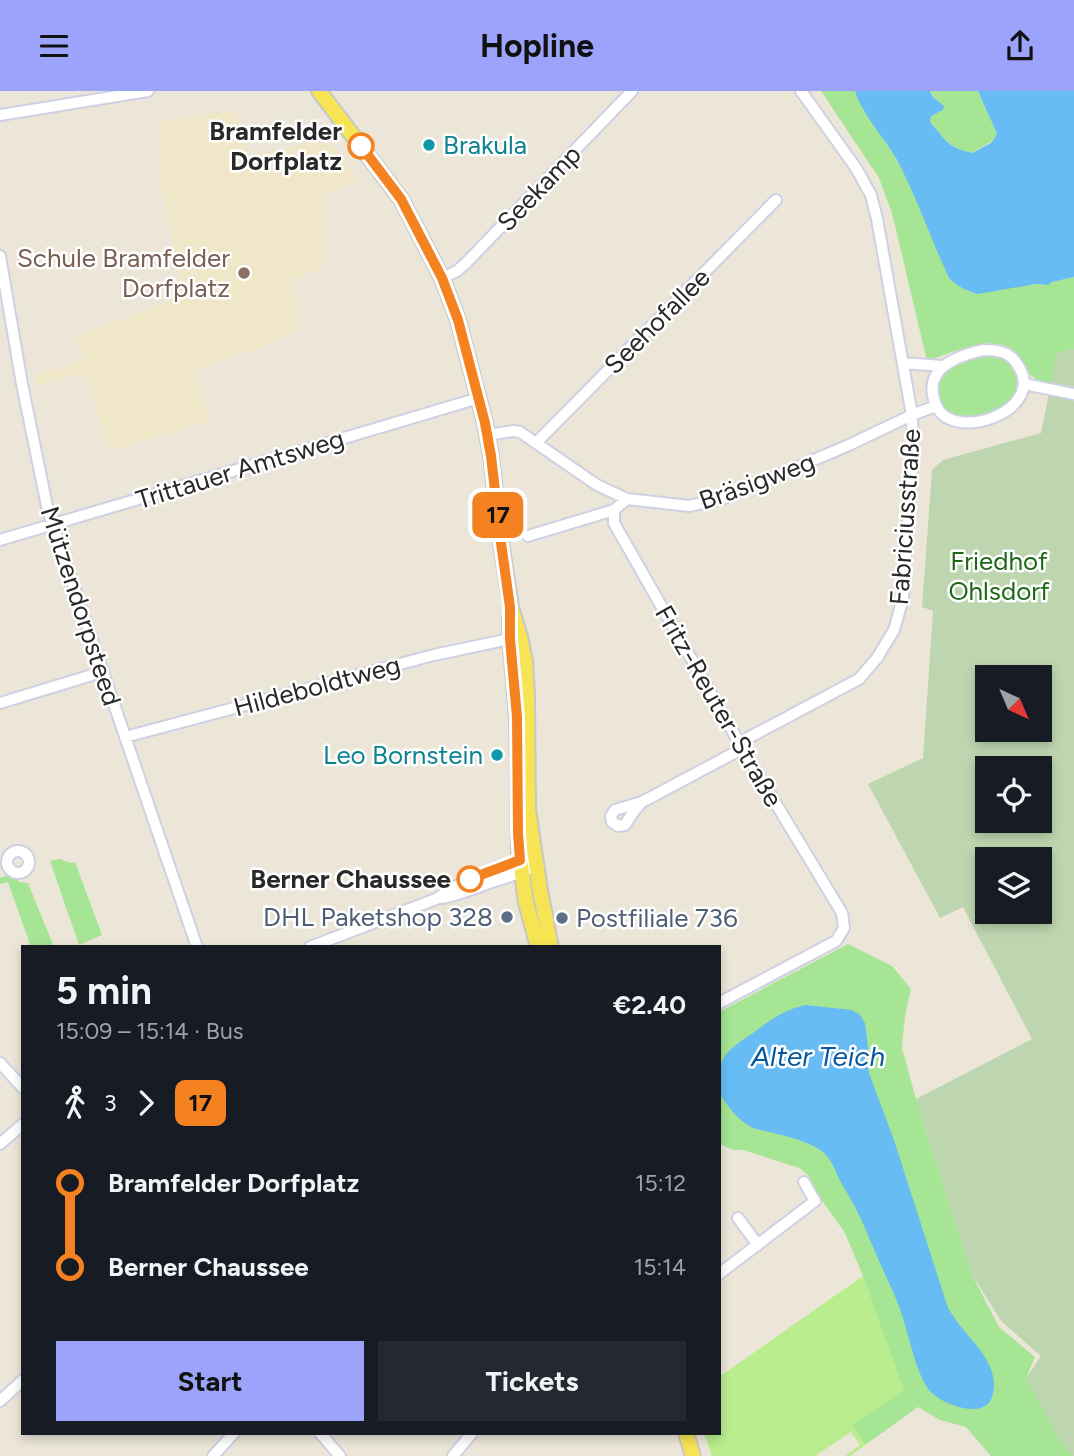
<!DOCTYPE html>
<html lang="en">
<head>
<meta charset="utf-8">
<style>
  body { margin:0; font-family:Figtree,sans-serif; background:#242831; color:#f1f3f6; height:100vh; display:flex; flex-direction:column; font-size:26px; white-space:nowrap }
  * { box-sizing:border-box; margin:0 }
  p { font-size:23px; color:#9ea1a6 }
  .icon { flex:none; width:38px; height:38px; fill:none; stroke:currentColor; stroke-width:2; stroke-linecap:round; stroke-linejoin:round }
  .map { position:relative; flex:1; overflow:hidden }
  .side { position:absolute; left:21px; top:854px; width:700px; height:490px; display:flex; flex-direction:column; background:#171b24; border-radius:0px; box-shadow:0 4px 10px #0003 }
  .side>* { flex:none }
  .badge { padding:0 14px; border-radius:10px; font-size:24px; line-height:46px }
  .needle { width:46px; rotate:136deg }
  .fabs { position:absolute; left:975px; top:574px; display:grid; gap:14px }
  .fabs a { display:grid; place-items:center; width:77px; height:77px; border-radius:0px; background:#171b24; box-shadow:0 4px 10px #0003; font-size:35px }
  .map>.badge { position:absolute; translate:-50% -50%; box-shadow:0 0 0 4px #fff }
  .legs { display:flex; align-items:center; gap:10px; height:77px; padding:0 35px; font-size:23px }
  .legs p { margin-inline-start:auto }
  .overview { display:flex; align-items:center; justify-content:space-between; height:119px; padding:0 35px }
  h1 { font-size:38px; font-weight:700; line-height:52px }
  .button { display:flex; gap:14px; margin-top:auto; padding:14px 35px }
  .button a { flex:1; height:80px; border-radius:0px; background:#9ca3fa; color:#111; font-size:28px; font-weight:700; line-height:80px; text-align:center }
  .button a+a { background:#242831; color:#f1f3f6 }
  ul { padding:0 35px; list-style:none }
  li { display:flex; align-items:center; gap:24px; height:84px; font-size:26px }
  li i { display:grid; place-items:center; width:10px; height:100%; margin:0 9px; background:currentColor }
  li i::after { content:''; width:18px; height:18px; margin:-9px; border:5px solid; border-radius:50%; background:#171b24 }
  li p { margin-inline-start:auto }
  li:first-child i { background:linear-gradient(#0000 50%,currentColor 0) }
  li:last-child i { background:linear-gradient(currentColor 50%,#0000 0) }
  header { display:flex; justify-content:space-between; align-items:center; height:91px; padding:0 35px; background:#9ca3fa; color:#111; font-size:32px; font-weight:700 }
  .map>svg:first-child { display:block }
  .education { fill:#efe7c8 }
  .green { fill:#a5e593 }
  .cemetery { fill:#bed6b0; fill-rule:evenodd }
  .pitch { fill:#b9ed8e }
  .water { fill:#67bdf3 }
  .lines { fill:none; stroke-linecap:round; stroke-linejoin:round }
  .minor-casing { stroke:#cfd0e3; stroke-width:14 }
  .major-casing { stroke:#c7c7c7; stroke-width:18 }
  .minor { stroke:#fff; stroke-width:10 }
  .major { stroke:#f6e454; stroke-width:14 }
  .line-1-casing { stroke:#fff; stroke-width:16 }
  .line-1 { stroke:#f58220; stroke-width:10 }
  .culture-dot { fill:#0f9aa8; stroke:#fff; stroke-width:2.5 }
  .stop-1-dot { fill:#fff; stroke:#f58220; stroke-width:3.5 }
  .education-dot { fill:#8d6e63; stroke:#fff; stroke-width:2.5 }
  .service-dot { fill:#5c6f8a; stroke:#fff; stroke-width:2.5 }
  .labels { text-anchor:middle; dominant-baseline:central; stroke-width:5; stroke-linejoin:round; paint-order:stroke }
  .stop-label { font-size:26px; font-weight:bold; fill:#292929; stroke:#fff; text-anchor:end }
  .culture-label { font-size:26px; fill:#0d838f; stroke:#fff; text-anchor:start }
  .street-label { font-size:26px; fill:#292929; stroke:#fff }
  .education-label { font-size:26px; fill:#785e54; stroke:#fff; text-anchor:end }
  .park-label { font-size:26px; fill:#1d6816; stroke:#fff }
  .service-label { font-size:26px; fill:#4e5e75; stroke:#fff; text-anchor:end }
  .water-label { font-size:28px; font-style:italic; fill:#07589e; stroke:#fff }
</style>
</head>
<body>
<header><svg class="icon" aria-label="menu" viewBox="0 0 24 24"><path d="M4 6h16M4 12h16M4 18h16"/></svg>Hopline<svg class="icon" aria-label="share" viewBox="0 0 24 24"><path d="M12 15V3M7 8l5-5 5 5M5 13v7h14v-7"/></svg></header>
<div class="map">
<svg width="1074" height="1365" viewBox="0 0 1074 1365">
  <rect width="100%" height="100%" fill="#ece6d9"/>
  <path class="education" d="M 236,19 L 251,66 L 326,46 L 358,88 L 325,104 L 325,175 L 293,190 L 298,239 L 261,256 L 195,279 L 210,330 L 108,360 L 87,282 L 36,295 L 34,284 L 84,270 L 76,246 L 184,204 L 159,86 L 158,41 L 163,30 Z"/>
  <path class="green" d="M 821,0 L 855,0 L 864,18 L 895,66 L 910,94 L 949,187 L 971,202 L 1036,193 L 1047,194 L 1052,191 L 1074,186 L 1074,258 L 1057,262 L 1051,294 C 1040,291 1031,287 1024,276 C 1022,273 1022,269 1020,266 C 1001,238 951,262 927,270 L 892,122 L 879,87 Z
    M 930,0 L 978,0 L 997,43 C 992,54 981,55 972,62 C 949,57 945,48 930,31 L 931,25 L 943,19 Z
    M 987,263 C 994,264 1002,265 1008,270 C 1019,279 1020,297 1011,309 C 1004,317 978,326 967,327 C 940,329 928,294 947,278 C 957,269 975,267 987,263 Z
    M 60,768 L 70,772 L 75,771 L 102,844 L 79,854 L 50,770 Z
    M 5,785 L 16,786 L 19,791 L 28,792 L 54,856 L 31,856 L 8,791 L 0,793 L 0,787 Z
    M 848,853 L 892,875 L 911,898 L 905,924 L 902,957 L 916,1008 L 972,1184 L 999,1236 L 1035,1266 L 1026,1287 L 1074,1365 L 991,1365 L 966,1336 L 940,1329 L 918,1316 L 865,1354 L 852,1334 L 877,1226 L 863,1185 L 845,1142 L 823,1111 L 808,1084 L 799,1077 L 744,1059 L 732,1059 L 719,1052 L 719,921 Z"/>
  <path class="cemetery" d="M 1074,258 L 1074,1365 L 1072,1365 L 1057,1345 L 1026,1287 L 1041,1265 L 1002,1231 L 972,1184 L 916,1008 L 1032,948 L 963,816 L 940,827 L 868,693 L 923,667 L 933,520 L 922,516 L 932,379 L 943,369 L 1041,342 L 1057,262 ZM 987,586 L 1040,586 L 1040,639 L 987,639 ZM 987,677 L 1040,677 L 1040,730 L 987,730 ZM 987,768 L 1040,768 L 1040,821 L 987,821 Z"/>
  <path class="pitch" d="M 863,1185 L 904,1299 L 852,1334 L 865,1354 L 850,1365 L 845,1365 L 860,1354 L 851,1341 L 815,1365 L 712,1365 L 704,1342 L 719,1342 L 719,1286 Z"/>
  <path class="water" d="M 855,0 L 930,0 L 933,6 L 944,15 L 943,19 L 931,25 L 930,31 C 946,49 947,56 972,62 L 991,52 L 997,43 L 978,0 L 1074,0 L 1074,186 L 1052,191 L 1048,194 L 1036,193 L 978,203 C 969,201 955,194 949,187 C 931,148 917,107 897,69 C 884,46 863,25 855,0 Z
    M 805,914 L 852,919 L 860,924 L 865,932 L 868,956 L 867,970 L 869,982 L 894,1049 L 947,1214 C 960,1244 1004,1269 992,1306 C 985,1330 940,1313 929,1299 C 916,1282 909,1245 902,1224 C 896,1205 887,1188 879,1170 C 873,1156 867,1141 860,1126 C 855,1115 848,1104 842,1093 C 837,1085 834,1073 827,1065 C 813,1049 774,1043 753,1037 C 741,1031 734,1023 726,1012 C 719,1004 719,997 719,987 C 719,963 735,954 753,942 C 770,929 784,919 805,914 Z"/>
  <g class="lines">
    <defs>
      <path id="minor" d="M 0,24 L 148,0
        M 0,165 L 22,293 L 48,420 L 197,856
        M 442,187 L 457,180 L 466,172 L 632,0
        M 984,259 C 997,259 1010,261 1017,273 C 1050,319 952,354 936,314 C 921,278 956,265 984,259 Z
        M 903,272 L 943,275
        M 1024,293 L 1074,303
        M 487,344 L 513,340 L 520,341 L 597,394 L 627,408 L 689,415 L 722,408 L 849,354 L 912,324 L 936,315
        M 537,351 L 776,109
        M 627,408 L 614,419 L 614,432 L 741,655 L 842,822 L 844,837 L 836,850 L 719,912
        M 528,445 L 614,419
        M 0,449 L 479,307
        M 0,612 L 102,581
        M 125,646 L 434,564 L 510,548
        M 642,711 L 736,661 L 748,647 L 859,588 L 877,567 L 894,539 L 903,507 L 913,359 L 912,324 L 877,128 L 871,104 L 856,77 L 801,0
        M 642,711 L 634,720 L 625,734 L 618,735 L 612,731 L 611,725 L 615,719 Z
        M7 771a11 11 0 1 1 22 0a11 11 0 1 1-22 0Z
        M 442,807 C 460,804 477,796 495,790 C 511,785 521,783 536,774
        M 310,856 L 436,808 C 452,797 509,765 527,771
        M 0,972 L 23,997
        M 0,1053 L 23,1033
        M 738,1127 L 758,1154
        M 719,1183 L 815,1110 L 804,1091
        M 0,1310 L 23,1289
        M 320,1342 L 340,1365
        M 213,1365 L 234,1342
        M 453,1365 L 472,1342"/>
      <path id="major" d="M 319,0 L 401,108 L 442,187 L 458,229 L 485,332 L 491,365 L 501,452 L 511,516 L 520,546 L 525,570 L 527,604 L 528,718 L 540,799 L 551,856
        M 510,528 L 510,548 L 517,626 L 519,760 L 526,812 L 538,856
        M 686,1342 L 693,1365"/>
    </defs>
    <use href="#minor" class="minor-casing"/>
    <use href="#major" class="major-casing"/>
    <use href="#minor" class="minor"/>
    <use href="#major" class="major"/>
  </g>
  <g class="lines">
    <defs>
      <path id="line-1" d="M 361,55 L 401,108 L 442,187 L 458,229 L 485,332 L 491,365 L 501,452 L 510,516 L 510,548 L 517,626 L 518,742 L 520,769 L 470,788"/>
    </defs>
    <use href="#line-1" class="line-1-casing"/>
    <use href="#line-1" class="line-1"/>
  </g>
  <g class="culture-dot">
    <circle cx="429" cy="54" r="7"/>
    <circle cx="497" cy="664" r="7"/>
  </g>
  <g class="stop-1-dot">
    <circle cx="361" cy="55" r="12"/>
    <circle cx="470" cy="788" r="12"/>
  </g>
  <circle class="education-dot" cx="244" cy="182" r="7"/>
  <g class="service-dot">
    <circle cx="507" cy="826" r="7"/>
    <circle cx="562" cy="827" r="7"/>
  </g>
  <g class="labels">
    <g class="stop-label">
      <text x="342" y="40">Bramfelder<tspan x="342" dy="30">Dorfplatz</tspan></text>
      <text x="451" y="788">Berner Chaussee</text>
    </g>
    <g class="culture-label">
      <text x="443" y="54">Brakula</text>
      <text x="483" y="664" text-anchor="end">Leo Bornstein</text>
    </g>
    <g class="street-label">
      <text transform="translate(539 97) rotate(-46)">Seekamp</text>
      <text transform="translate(657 230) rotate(-45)">Seehofallee</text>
      <text transform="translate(240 378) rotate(-17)">Trittauer Amtsweg</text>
      <text transform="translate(757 390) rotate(-20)">Bräsigweg</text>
      <text transform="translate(905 426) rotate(-86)">Fabriciusstraße</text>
      <text transform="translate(81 515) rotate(72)">Mützendorpsteed</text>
      <text transform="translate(317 595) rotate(-15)">Hildeboldtweg</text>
      <text transform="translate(719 615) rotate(60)">Fritz-Reuter-Straße</text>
    </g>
    <g class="education-label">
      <text x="230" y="167">Schule Bramfelder<tspan x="230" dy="30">Dorfplatz</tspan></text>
    </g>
    <g class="park-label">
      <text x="999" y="470">Friedhof<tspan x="999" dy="30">Ohlsdorf</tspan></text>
    </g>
    <g class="service-label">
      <text x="493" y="826">DHL Paketshop 328</text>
      <text x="576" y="827" text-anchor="start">Postfiliale 736</text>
    </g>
    <g class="water-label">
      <text x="818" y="965">Alter Teich</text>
    </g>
  </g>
</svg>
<div class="fabs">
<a><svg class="needle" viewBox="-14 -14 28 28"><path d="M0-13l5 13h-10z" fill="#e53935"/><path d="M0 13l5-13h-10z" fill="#9ea1a6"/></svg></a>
<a><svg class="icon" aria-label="locate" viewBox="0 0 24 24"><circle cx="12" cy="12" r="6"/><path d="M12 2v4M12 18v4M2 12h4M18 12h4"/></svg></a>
<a><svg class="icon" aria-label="layers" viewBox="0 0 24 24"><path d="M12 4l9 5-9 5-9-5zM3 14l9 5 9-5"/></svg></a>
</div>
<b class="badge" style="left:498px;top:424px;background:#f58220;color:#111">17</b>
<section class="side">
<div class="overview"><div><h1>5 min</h1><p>15:09 – 15:14 · Bus</p></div><b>€2.40</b></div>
<div class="legs"><svg class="icon" aria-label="walk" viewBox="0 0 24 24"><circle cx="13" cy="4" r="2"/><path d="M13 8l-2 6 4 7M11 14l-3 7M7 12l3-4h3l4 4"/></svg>3<svg class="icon" aria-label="forward" viewBox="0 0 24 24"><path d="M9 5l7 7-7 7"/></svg><b class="badge" style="background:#f58220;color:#111">17</b></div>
<ul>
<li><i style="color:#f58220"></i><b>Bramfelder Dorfplatz</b><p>15:12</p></li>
<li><i style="color:#f58220"></i><b>Berner Chaussee</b><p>15:14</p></li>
</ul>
<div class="button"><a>Start</a><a>Tickets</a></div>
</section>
</div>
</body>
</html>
